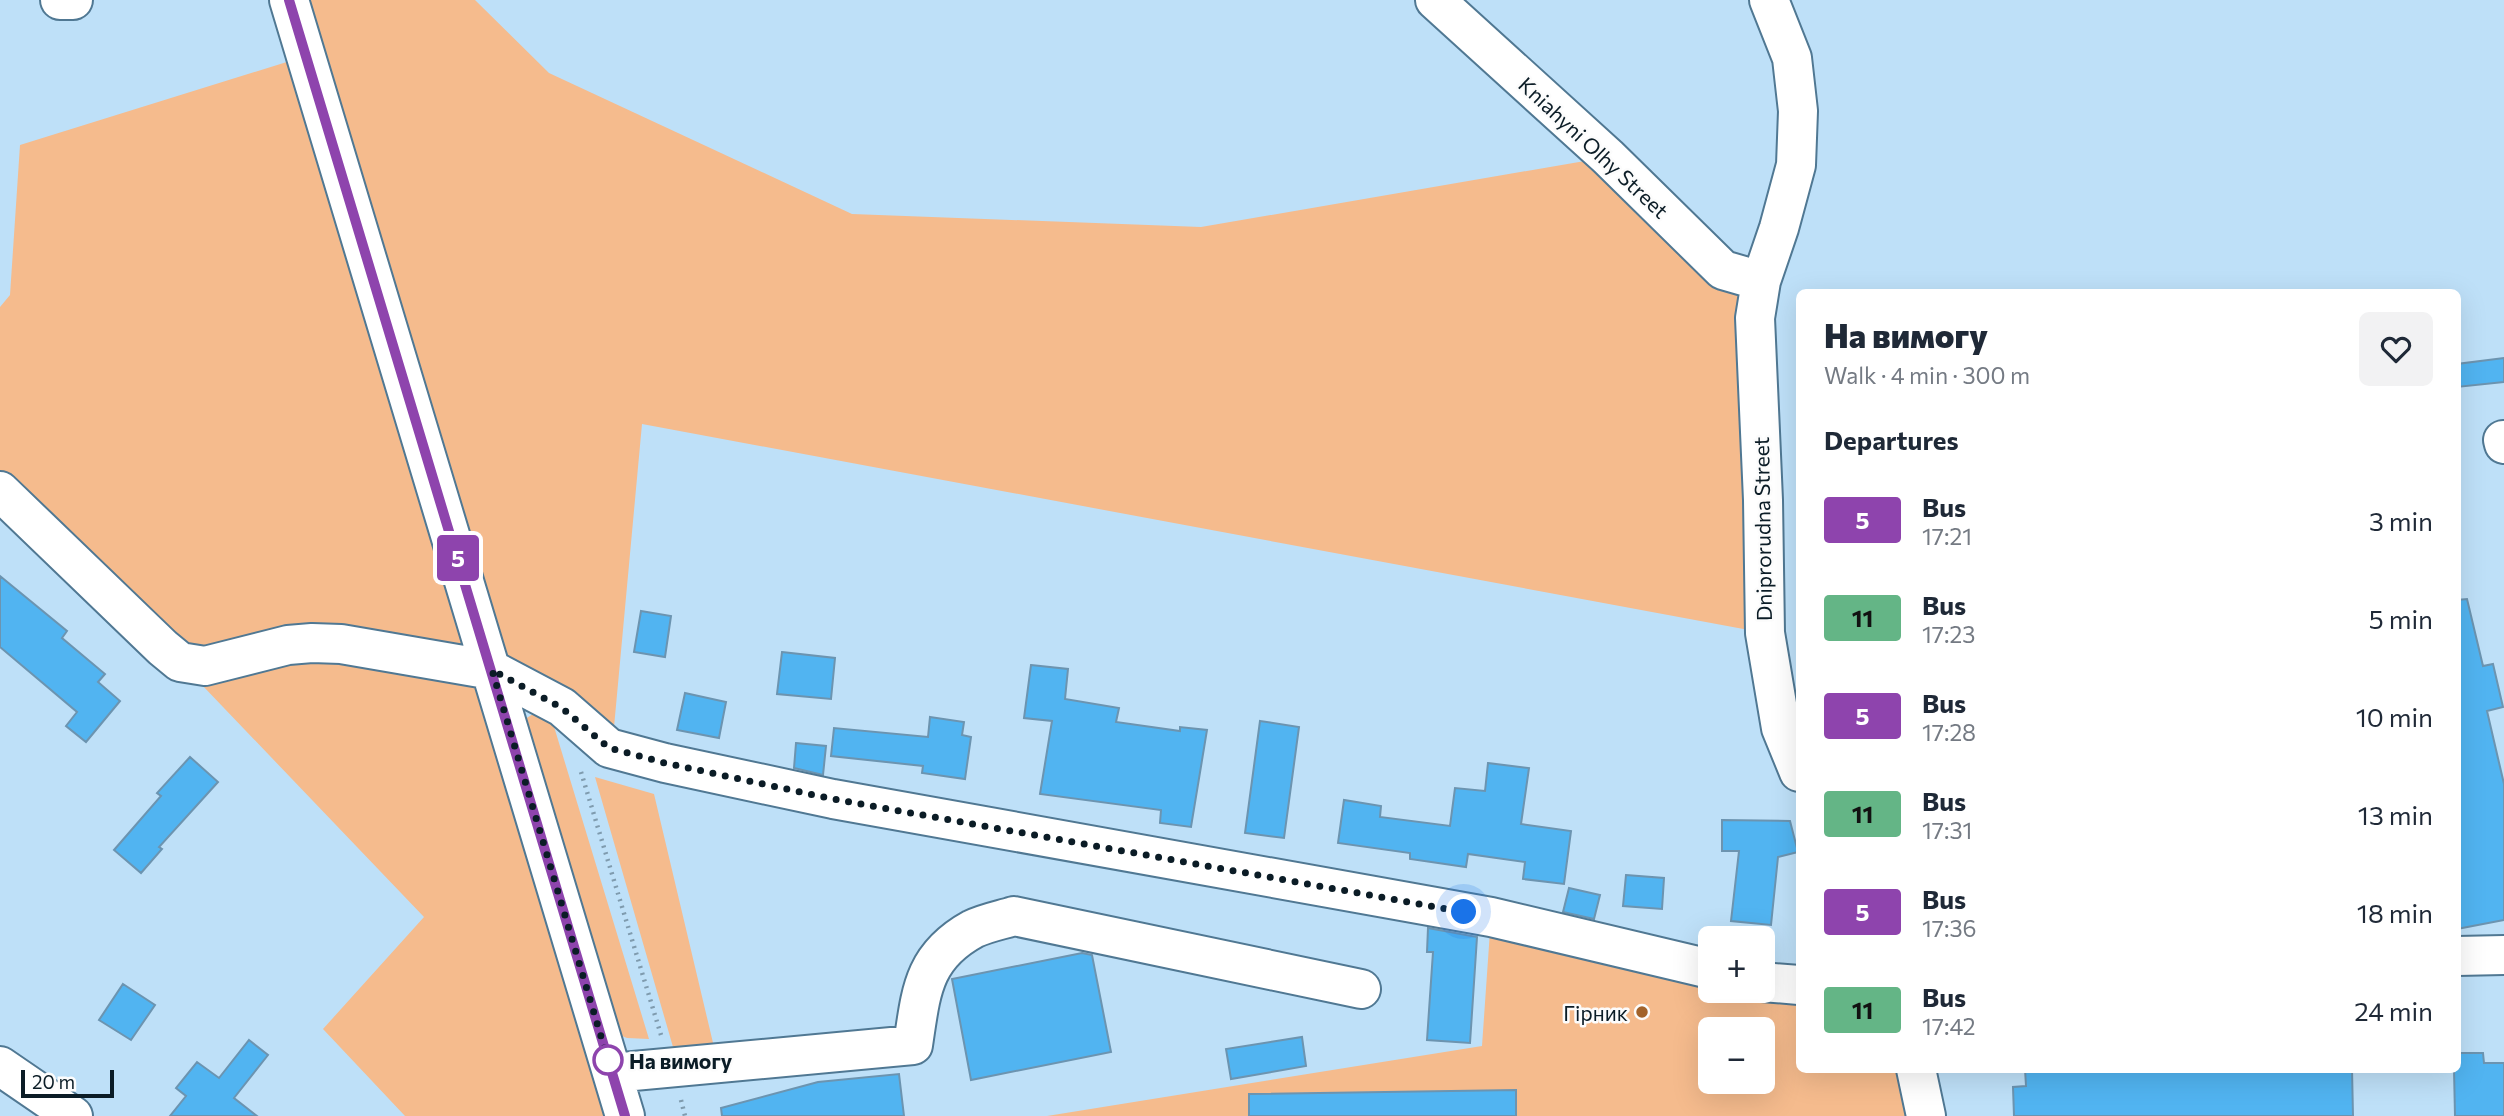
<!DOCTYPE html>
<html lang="en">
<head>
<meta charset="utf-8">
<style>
  body { margin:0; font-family:Commissioner,sans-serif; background:#f2f2f3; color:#1f2937; height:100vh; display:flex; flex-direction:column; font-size:26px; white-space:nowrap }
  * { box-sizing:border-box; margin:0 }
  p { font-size:23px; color:#747a83 }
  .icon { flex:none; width:38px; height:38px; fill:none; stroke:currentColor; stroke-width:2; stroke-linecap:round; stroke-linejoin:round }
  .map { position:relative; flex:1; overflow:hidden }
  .side { position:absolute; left:1796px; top:289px; width:665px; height:784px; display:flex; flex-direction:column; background:#fff; border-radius:10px; box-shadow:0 7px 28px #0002 }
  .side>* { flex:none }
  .badge { padding:0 14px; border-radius:5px; font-size:24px; line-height:46px }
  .fabs { position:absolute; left:1698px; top:926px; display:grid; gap:14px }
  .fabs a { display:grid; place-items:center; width:77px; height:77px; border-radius:10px; background:#fff; box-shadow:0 7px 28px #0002; font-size:35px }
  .scale { position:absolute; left:21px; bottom:18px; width:93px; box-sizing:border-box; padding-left:7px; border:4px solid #0b1c26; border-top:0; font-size:19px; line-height:24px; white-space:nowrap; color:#0b1c26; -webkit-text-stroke:5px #fcfcfc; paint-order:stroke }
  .you { position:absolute; width:35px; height:35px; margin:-18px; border:5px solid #fff; border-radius:50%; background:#1a73e8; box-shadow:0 0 0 10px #1a73e833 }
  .map>.badge { position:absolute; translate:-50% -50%; box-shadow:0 0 0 4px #fff }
  h2 { padding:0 28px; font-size:26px; line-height:63px }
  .round { display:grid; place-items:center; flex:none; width:74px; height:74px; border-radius:10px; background:#f2f2f3 }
  .summary { display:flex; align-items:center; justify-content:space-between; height:119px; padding:0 28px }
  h1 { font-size:33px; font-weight:800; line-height:52px }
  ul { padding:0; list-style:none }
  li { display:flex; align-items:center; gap:21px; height:98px; padding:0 28px }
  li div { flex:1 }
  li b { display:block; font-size:26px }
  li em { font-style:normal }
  li .badge { min-width:77px; font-weight:700; text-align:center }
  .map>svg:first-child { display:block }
  .green { fill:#f5bb8d; fill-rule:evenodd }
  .building { fill:#51b4f1; stroke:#6c94b0; stroke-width:2 }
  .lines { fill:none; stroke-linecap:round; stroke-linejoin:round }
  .minor-casing { stroke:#507893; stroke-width:42 }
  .path { stroke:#7f9bae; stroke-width:4.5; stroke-dasharray:2 5; stroke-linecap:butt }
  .minor { stroke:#fff; stroke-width:38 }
  .line-casing { stroke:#fff; stroke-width:16 }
  .line { stroke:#8e44ad; stroke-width:10 }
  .walk { stroke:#0b1c26; stroke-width:7; stroke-dasharray:0 12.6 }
  .poi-dot { fill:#a2632b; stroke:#fcfcfc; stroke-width:2.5 }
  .stop-dot { fill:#fff; stroke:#8e44ad; stroke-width:3.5 }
  .labels { text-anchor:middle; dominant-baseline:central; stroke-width:5; stroke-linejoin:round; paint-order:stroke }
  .street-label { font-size:21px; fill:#0b1c26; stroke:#fcfcfc }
  .poi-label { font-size:21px; fill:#0b1c26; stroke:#fcfcfc; text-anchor:end }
  .stop-label { font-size:21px; font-weight:bold; fill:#0b1c26; stroke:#fcfcfc; text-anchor:start }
</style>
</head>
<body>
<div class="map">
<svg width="2504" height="1116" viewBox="0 0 2504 1116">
  <rect width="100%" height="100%" fill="#bee0f8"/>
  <path class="green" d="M 289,0 L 475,0 L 549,73 L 852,214 L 1201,227 L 1608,157 L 1761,281 L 1765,633 L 642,424 L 613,738 L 493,670 L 625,1116 L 405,1116 L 323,1029 L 424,917 L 180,662 L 0,491 L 0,307 L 10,295 L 20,145 L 306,56 Z
    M 533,714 L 552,720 L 649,1039 L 627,1038 L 612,1032 L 522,721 Z
    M 595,777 L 654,794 L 714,1047 L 673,1047 Z
    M 1490,931 L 1710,982 L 1710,990 L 1747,990 L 1799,995 L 1799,1069 L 1907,1069 L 1917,1116 L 1047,1116 L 1482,1046 ZM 1710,1029 L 1762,1029 L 1762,1082 L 1710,1082 Z"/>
  <path class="building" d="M 2504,358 L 2504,382 L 2457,387 L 2457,364 Z
    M 0,576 L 67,631 L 62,638 L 105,674 L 98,682 L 120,701 L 86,742 L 66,726 L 77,712 L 0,647 Z
    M 2467,599 L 2483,666 L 2493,664 L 2503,707 L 2487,711 L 2504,784 L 2504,920 L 2457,929 L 2457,600 Z
    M 641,611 L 671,616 L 665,657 L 634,652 Z
    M 782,652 L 835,658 L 831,699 L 777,694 Z
    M 1031,665 L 1068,669 L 1065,699 L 1119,708 L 1116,722 L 1180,731 L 1180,727 L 1207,730 L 1191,827 L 1160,823 L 1161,810 L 1040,794 L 1052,721 L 1024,718 Z
    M 685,693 L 726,702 L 719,738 L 677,730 Z
    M 930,717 L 964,722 L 962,735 L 971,737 L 965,779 L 922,773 L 923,766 L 831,756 L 834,728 L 928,737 Z
    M 1260,721 L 1299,727 L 1284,838 L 1245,833 Z
    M 796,743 L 826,746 L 823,775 L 794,768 Z
    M 190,757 L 218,782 L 159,847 L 162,849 L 141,873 L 114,850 L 161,796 L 157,793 Z
    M 1488,763 L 1529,768 L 1521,824 L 1571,831 L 1564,884 L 1523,879 L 1525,862 L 1468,854 L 1466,867 L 1410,859 L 1410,853 L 1338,843 L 1344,800 L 1381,806 L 1380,817 L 1450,826 L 1455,788 L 1485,791 Z
    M 1722,820 L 1790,821 L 1798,852 L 1778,857 L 1771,925 L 1731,921 L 1739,851 L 1722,851 Z
    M 1626,875 L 1664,878 L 1662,909 L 1623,906 Z
    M 1569,888 L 1600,895 L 1594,919 L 1563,912 Z
    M 1428,928 L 1477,937 L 1470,1043 L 1427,1040 L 1433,952 L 1427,952 Z
    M 1082,953 L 1092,955 L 1111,1052 L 971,1080 L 952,979 Z
    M 123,984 L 155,1005 L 131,1040 L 99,1020 Z
    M 1302,1037 L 1306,1066 L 1231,1079 L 1226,1049 Z
    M 249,1040 L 268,1055 L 234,1098 L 257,1116 L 170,1116 L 186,1096 L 176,1088 L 197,1062 L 219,1078 Z
    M 2457,1053 L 2483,1053 L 2484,1063 L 2504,1063 L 2504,1116 L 2455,1116 L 2454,1069 L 2457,1069 Z
    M 2025,1069 L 2352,1069 L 2353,1116 L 2014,1116 L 2013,1087 L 2026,1086 Z
    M 899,1074 L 904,1116 L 722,1116 L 721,1108 L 818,1082 Z
    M 1516,1090 L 1516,1116 L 1249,1116 L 1249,1094 Z"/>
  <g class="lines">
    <defs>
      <path id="minor" d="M 60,0 L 73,0
        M 289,0 L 625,1116
        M 1435,0 L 1608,157 L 1723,270 L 1761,281
        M 1769,0 L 1792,58 L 1798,111 L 1796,165 L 1779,228 L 1761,281 L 1755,318 L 1763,500 L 1765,633 L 1781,728 L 1799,772
        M 2503,440 L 2504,444
        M 0,491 L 163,648 L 180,662 L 205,666 L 288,645 L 312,643 L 341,644 L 492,670 L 562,707 L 609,748 L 665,763 L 833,799 L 1491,917 L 1710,969
        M 2457,956 L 2504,955
        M 1762,982 L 1799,985
        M 0,1066 L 73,1116
        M 1916,1069 L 1926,1116
        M 612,1073 L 913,1045 C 921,993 922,957 973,929 C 985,923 1001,920 1014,916 L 1361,989"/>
    </defs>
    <use href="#minor" class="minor-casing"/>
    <path class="path" d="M 581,772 L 661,1035
      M 681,1100 L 685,1116"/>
    <use href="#minor" class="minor"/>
  </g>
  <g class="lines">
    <defs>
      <path id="line" d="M 289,0 L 625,1116"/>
    </defs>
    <use href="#line" class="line-casing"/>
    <use href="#line" class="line"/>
    <path class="walk" d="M 608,1060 L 492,670 L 562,708 L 609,748 L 665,763 L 833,799 L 1464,912"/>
  </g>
  <circle class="poi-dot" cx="1642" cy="1012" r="7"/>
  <circle class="stop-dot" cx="608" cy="1060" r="14"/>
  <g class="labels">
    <g class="street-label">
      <text transform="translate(1594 147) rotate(43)">Kniahyni Olhy Street</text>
      <text transform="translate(1762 529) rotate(-91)">Dniprorudna Street</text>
    </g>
    <g class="poi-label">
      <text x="1628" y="1012">Гірник</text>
    </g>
    <g class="stop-label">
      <text x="629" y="1060">На вимогу</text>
    </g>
  </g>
</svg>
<div class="fabs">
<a>+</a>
<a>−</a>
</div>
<div class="scale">20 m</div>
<div class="you" style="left:1464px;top:912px"></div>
<b class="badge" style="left:458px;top:558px;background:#8e44ad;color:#fff">5</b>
<section class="side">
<div class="summary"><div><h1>На вимогу</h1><p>Walk · 4 min · 300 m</p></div><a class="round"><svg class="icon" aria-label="heart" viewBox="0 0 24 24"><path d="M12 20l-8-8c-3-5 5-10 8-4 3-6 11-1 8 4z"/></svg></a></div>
<h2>Departures</h2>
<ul>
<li><span class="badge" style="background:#8e44ad;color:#fff">5</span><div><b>Bus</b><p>17:21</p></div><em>3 min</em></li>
<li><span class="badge" style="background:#64b586;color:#111">11</span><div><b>Bus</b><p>17:23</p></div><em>5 min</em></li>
<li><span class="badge" style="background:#8e44ad;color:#fff">5</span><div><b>Bus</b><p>17:28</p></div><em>10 min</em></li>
<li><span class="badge" style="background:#64b586;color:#111">11</span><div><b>Bus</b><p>17:31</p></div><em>13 min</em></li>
<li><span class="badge" style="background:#8e44ad;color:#fff">5</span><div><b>Bus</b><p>17:36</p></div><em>18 min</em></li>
<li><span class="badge" style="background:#64b586;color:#111">11</span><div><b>Bus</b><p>17:42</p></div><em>24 min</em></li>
</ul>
</section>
</div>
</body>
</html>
